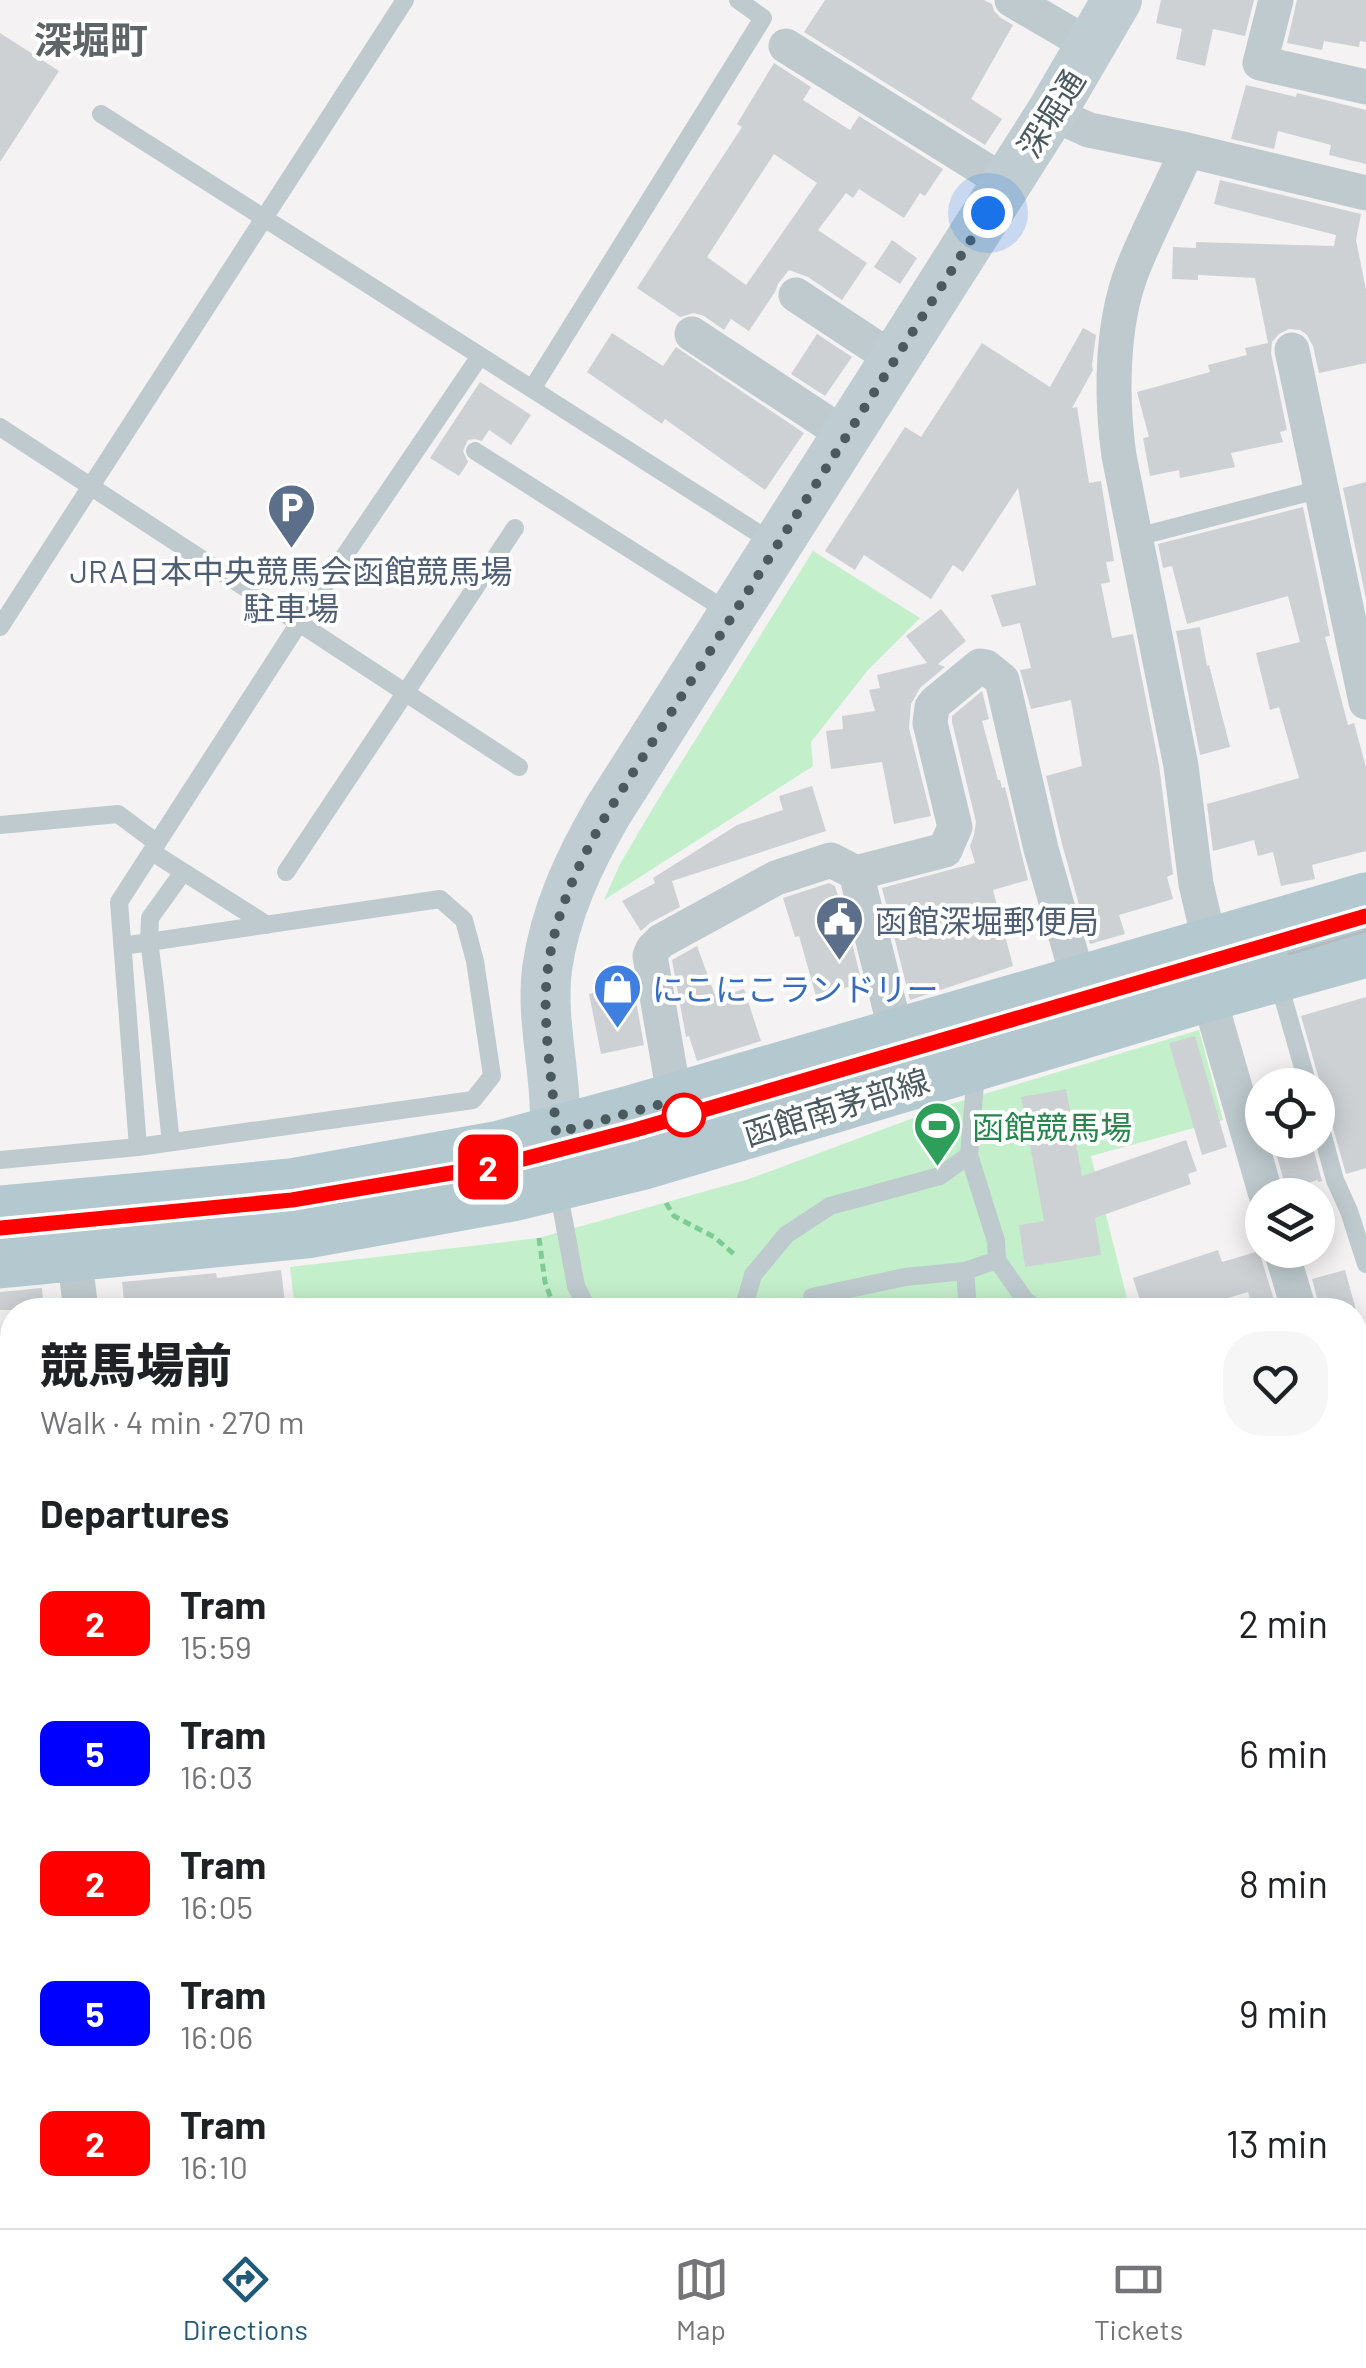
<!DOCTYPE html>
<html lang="en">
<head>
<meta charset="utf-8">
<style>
  body { margin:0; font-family:Barlow,"Noto Sans JP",sans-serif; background:#f6f6f6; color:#202124; height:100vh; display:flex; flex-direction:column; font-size:38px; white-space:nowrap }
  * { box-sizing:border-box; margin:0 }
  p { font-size:32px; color:#757577 }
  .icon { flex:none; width:55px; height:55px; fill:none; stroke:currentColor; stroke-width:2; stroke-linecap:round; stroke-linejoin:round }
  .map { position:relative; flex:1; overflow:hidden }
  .panel { position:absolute; left:0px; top:1298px; width:1368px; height:932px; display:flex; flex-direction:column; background:#fff; border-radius:40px 40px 0 0; box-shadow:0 5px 25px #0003 }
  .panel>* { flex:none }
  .badge { padding:0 20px; border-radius:15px; font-size:35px; line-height:65px }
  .buttons { position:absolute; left:1245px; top:1068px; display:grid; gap:20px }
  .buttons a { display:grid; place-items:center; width:90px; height:90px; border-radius:50%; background:#fff; box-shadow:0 5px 25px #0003; font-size:50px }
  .you { position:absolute; width:50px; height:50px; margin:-25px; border:8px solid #fff; border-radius:50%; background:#1a73e8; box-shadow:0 0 0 15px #1a73e833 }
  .map>.badge { position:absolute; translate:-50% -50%; box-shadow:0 0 0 5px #fff }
  h2 { padding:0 40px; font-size:38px; line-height:90px }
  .round { display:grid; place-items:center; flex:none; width:105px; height:105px; border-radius:40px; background:#f6f6f6 }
  .headline { display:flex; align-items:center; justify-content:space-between; height:170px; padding:0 40px }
  h1 { font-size:48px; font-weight:800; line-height:75px }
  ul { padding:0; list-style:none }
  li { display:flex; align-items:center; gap:30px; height:130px; padding:0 40px }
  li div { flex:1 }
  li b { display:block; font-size:38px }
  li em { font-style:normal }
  li .badge { min-width:110px; font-weight:700; text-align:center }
  .dock { display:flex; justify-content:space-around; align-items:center; height:140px; border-top:2px solid #e0e0e0; background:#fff; font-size:28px; color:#757577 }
  .dock a { display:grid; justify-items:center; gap:5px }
  .dock .on { color:#205a79 }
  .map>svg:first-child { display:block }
  .green { fill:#c4efcb }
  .building { fill:#cdd1d4; fill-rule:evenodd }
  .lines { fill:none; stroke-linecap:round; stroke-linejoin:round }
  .path { stroke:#7dcc93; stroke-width:5; stroke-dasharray:8 5; stroke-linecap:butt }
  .lane { stroke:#becace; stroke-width:18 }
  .street { stroke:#becace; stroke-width:35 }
  .secondary { stroke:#bfcdd3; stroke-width:50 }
  .primary { stroke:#b3c8cf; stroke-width:55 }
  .tram { stroke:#b5b9bc; stroke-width:2.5 }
  .line-casing { stroke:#fff; stroke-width:22 }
  .line { stroke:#f00; stroke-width:15 }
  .walk { stroke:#4a5a5f; stroke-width:10; stroke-dasharray:0 18 }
  .stop-dot { fill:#fff; stroke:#f00; stroke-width:5 }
  .labels { text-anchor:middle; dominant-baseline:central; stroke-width:8; stroke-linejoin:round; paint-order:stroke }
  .street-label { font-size:32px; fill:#4a5a5f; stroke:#fff }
  .service-label { font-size:32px; fill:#4e5e75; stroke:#fff }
  .shop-label { font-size:32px; fill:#366cbe; stroke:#fff; text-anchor:start }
  .leisure-label { font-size:32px; fill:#27864d; stroke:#fff; text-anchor:start }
  .quarter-label { font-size:38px; font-weight:bold; fill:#5f6467; stroke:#fff }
</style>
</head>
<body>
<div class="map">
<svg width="1366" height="2228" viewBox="0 0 1366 2228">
  <rect width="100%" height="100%" fill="#f4f2f3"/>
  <path class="green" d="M 813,551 L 920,618 L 868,670 L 811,742 L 813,766 L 604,900 L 620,864 L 656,803 Z
    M 1199,1030 L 1223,1120 L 1091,1156 L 1130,1310 L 295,1310 L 290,1267 L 539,1238 L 749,1179 L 951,1104 Z
    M 1366,1612 L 1366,2228 L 0,2228 L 0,2045 L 12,2043 L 12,2218 L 1355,2218 L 1355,1614 Z"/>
  <path class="building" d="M 825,0 L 984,0 L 992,4 L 994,11 L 1001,18 L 1013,25 L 971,99 L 1002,119 L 985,145 L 804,32 Z
    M 1161,0 L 1254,0 L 1245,36 L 1213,29 L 1205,66 L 1176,59 L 1182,29 L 1156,23 Z
    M 1297,0 L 1366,0 L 1366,42 L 1360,41 L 1359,47 L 1324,41 L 1322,50 L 1287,43 Z
    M 0,33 L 59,71 L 0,162 Z
    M 774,63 L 811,87 L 803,100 L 850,130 L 859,116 L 943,169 L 925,196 L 920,193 L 904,218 L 859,189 L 853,198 L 846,193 L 818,230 L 867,263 L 842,300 L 808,277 L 789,270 L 778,284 L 775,292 L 749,331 L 731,319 L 724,330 L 704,316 L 694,313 L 680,317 L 637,288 L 742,127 L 737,124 ZM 774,154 L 817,183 L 746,285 L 707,257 Z
    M 1246,85 L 1296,97 L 1297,93 L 1366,110 L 1366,164 L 1329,155 L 1331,145 L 1278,131 L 1274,149 L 1231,139 Z
    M 1220,180 L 1361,214 L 1356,240 L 1366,290 L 1366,363 L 1319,373 L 1313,346 L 1307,335 L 1300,330 L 1289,329 L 1279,334 L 1272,342 L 1271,353 L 1287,430 L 1280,432 L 1283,442 L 1231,453 L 1235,467 L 1180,478 L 1179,470 L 1150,476 L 1143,438 L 1149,437 L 1137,392 L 1210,372 L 1208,365 L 1247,355 L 1245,348 L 1268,343 L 1255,278 L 1198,275 L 1198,280 L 1172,279 L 1173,247 L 1196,248 L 1196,242 L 1334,246 L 1336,235 L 1214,204 Z
    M 892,240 L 917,258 L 900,284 L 874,267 Z
    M 1083,328 L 1096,335 L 1092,365 L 1093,370 L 1072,408 L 1077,407 L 1089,483 L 1101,481 L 1114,561 L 1106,562 L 1110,582 L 1101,584 L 1112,638 L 1133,634 L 1159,765 L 1173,874 L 1167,877 L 1173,899 L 1119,915 L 1125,934 L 1090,944 L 1062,844 L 1046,776 L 1082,766 L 1071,700 L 1031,709 L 1020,670 L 1031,668 L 1020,623 L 1002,627 L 991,595 L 1036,585 L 1018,488 L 963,572 L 953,565 L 931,599 L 864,555 L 855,570 L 825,551 L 905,427 L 921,437 L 982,343 L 1050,387 Z
    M 612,333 L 663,366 L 676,347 L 804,433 L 765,490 L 665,419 L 662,424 L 587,372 Z
    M 817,334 L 852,357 L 825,396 L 791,374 Z
    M 480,382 L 531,415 L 511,445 L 489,430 L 482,441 L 475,439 L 468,440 L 463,451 L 468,462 L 459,476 L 430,458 Z
    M 1366,482 L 1366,599 L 1343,488 Z
    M 1303,507 L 1330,636 L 1325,637 L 1348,725 L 1354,723 L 1366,767 L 1366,851 L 1312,865 L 1315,879 L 1281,886 L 1273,852 L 1258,856 L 1254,840 L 1213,851 L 1207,804 L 1299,778 L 1279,707 L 1270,710 L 1256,653 L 1300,642 L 1288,596 L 1187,624 L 1172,566 L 1163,568 L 1158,544 Z
    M 941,609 L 966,641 L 938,664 L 945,667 L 920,688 L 911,704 L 909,728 L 931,816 L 894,824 L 882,762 L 831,769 L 826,731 L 843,729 L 842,716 L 875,711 L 869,690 L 880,688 L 877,675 L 927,663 L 906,636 Z
    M 1200,627 L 1207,666 L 1209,665 L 1230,747 L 1200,755 L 1176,631 Z
    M 982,691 L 989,719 L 982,721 L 998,780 L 1000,780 L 1002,788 L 1005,787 L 1028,880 L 993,890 L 1013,966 L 910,1000 L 882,888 L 975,863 L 970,846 L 974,835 L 976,822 L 952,722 L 952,716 Z
    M 812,786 L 826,831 L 672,881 L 680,907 L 650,923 L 641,931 L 622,901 L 655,883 L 653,878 L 737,825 L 783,810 L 779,796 Z
    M 829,883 L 835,886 L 838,896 L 840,895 L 862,983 L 816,996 L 799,936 L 795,937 L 783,898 Z
    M 697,946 L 716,998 L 744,989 L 761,1041 L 697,1061 L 689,1036 L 686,1037 L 672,960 Z
    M 633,985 L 644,1045 L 601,1054 L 589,994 Z
    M 1366,997 L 1366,1168 L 1346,1174 L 1301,1016 Z
    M 1195,1036 L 1227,1147 L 1202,1155 L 1169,1043 Z
    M 1066,1089 L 1082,1176 L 1186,1140 L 1197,1171 L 1188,1174 L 1191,1184 L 1095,1218 L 1101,1255 L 1025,1267 L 1019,1225 L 1044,1221 L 1021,1097 Z
    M 1280,1140 L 1311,1140 L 1322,1181 L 1318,1182 L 1318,1180 L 1286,1189 L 1273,1142 Z
    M 1218,1250 L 1222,1262 L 1259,1251 L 1275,1303 L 1253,1309 L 1248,1292 L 1188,1310 L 1143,1310 L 1133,1278 Z
    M 281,1270 L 286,1310 L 125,1310 L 122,1282 L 216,1273 L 217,1278 Z
    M 1345,1270 L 1356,1310 L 1320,1310 L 1312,1279 Z
    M 42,1288 L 44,1310 L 0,1310 L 0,1292 Z"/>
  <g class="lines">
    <path class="path" d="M 666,1203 L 674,1216 L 714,1237 L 734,1254
      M 539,1238 L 545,1282 L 555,1310"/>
    <path class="lane" d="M 101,114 L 772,542
      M 532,389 L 763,18 L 738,0
      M 0,427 L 519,767
      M 475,451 L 732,614
      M 1137,537 L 1321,489
      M 0,627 L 405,0
      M 0,825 L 118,814 L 157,843
      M 152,852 L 267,925
      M 286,872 L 515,528
      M 123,946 L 149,942 L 150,918 L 183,872
      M 1278,980 L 1308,1085
      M 1318,1118 L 1335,1180 L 1349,1211 L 1366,1264
      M 138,1147 L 473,1100 L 492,1076 L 475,961 L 464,920 L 440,899 L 149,942 C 159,1009 163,1075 171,1142
      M 969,1155 L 996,1241 L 997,1260 L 1025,1300 L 1038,1310
      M 0,1160 L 138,1147 L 119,902 L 299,623 L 480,356
      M 558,1189 L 576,1286 L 588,1310
      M 965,1271 L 968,1310
      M 812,1297 L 905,1277 L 965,1271 L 997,1260
      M 743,1310 L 753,1275 L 786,1235 L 830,1206 L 940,1176 L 969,1155 L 976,1072
      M 1355,1625 L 1366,1624
      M 1355,1966 L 1366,1966
      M 0,2116 L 12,2110"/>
    <path class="street" d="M 1012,0 L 1091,46
      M 1276,0 L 1260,63 L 1366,87
      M 786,46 L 985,170
      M 1051,113 L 1089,130 L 1187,150 C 1170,190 1148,230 1132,271 C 1111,326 1111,399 1119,456 L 1181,766 L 1196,884 L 1215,965
      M 1187,150 L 1366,193
      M 796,295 L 875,347
      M 692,334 L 827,423
      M 1292,350 L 1366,702
      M 1208,994 L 1266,1195
      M 897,1036 L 856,873 L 945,850 L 955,827 L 930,723 L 932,707 L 936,702 L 980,666 L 986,667 L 1002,680 L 1041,849 L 1079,982
      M 675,1100 L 650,956 L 653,949 L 661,941 L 776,878 L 831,860 L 856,873
      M 1281,1250 L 1299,1310
      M 74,1255 L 81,1310
      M 0,1601 L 12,1705
      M 0,1744 L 12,1739"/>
    <path class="secondary" d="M 556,1170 C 554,1144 556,1119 554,1093 C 551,1052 542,1010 547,969 C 555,912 579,861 608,811 L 1051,113 L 1117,0"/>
    <path class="primary" d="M 0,1213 L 291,1186 L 500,1148 L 630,1113 L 1366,900
      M 0,1261 L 307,1231 L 512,1194 L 644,1162 L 1208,994 L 1366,950"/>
    <path class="tram" d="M 1289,954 L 1366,931
      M 0,1228 L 292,1200 L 504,1164 L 635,1130 L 1366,916"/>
  </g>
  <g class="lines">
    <defs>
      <path id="line" d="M 0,1228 L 292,1200 L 504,1164 L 635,1130 L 1366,916"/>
    </defs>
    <use href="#line" class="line-casing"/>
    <use href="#line" class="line"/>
    <path class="walk" d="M 684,1115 L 676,1100 L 556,1133 C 554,1094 547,1056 546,1017 C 542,942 571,875 608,812 L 988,213"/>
  </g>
  <defs>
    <symbol id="parking-pin" viewBox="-11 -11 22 30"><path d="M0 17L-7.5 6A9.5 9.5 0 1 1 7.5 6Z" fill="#5c6f8a" stroke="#fff"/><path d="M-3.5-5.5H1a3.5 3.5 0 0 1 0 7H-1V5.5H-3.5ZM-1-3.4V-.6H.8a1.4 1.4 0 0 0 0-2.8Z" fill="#fff"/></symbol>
    <symbol id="civic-pin" viewBox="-11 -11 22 30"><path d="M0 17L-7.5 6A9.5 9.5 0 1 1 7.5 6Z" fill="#5c6f8a" stroke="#fff"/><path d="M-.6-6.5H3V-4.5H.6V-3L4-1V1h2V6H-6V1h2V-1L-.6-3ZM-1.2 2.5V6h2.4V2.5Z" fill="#fff"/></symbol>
    <symbol id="shop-pin" viewBox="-11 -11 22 30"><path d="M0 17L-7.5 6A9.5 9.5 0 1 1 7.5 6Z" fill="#3f7fe0" stroke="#fff"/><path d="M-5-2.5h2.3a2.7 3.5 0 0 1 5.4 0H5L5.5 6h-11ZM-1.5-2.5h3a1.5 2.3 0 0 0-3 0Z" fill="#fff"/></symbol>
    <symbol id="stadium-pin" viewBox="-11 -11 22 30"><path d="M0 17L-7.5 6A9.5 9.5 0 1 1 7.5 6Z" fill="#2e9e5b" stroke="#fff"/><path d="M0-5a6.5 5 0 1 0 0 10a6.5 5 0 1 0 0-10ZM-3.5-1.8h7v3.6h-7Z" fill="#fff"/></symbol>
  </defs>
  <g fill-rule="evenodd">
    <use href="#parking-pin" x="264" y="480" width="55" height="75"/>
    <use href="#civic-pin" x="812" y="892" width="55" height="75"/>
    <use href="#shop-pin" x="590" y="960" width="55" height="75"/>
    <use href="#stadium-pin" x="910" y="1098" width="55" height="75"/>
  </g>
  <circle class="stop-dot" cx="684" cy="1115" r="20"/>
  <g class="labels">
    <g class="street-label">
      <text transform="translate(1050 113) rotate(-58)">深堀通</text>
      <text transform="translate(836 1106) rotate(-17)">函館南茅部線</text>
    </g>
    <g class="service-label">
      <text x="291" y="570">JRA日本中央競馬会函館競馬場<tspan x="291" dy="37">駐車場</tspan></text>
      <text x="875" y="920" text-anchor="start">函館深堀郵便局</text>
    </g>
    <g class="shop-label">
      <text x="652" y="988">にこにこランドリー</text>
    </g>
    <g class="leisure-label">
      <text x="972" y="1126">函館競馬場</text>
    </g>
    <g class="quarter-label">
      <text x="91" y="39">深堀町</text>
    </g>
  </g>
</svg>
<div class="buttons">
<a><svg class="icon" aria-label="locate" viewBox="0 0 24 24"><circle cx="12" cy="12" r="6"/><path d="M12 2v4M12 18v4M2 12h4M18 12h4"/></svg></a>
<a><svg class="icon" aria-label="layers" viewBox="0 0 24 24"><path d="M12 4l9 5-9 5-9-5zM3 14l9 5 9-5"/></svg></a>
</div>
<div class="you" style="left:988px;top:213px"></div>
<b class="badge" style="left:488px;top:1167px;background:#f00;color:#fff">2</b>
<section class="panel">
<div class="headline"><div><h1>競馬場前</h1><p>Walk · 4 min · 270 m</p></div><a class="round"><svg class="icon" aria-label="heart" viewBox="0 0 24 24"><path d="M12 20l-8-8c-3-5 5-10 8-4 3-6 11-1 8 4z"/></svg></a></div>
<h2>Departures</h2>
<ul>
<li><span class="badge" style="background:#f00;color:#fff">2</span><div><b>Tram</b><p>15:59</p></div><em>2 min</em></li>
<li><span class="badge" style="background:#00f;color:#fff">5</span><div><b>Tram</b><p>16:03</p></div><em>6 min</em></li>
<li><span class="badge" style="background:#f00;color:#fff">2</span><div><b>Tram</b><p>16:05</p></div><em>8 min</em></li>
<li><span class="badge" style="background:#00f;color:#fff">5</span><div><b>Tram</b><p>16:06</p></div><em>9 min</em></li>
<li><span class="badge" style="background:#f00;color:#fff">2</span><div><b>Tram</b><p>16:10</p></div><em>13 min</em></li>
</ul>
</section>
</div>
<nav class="dock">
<a class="on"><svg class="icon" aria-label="directions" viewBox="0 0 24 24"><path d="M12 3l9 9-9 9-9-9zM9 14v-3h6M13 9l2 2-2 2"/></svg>Directions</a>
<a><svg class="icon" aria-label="map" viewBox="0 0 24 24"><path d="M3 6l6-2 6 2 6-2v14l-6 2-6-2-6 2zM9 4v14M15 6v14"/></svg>Map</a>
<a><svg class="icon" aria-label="tickets" viewBox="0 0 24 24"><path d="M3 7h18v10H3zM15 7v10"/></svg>Tickets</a>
</nav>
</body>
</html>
